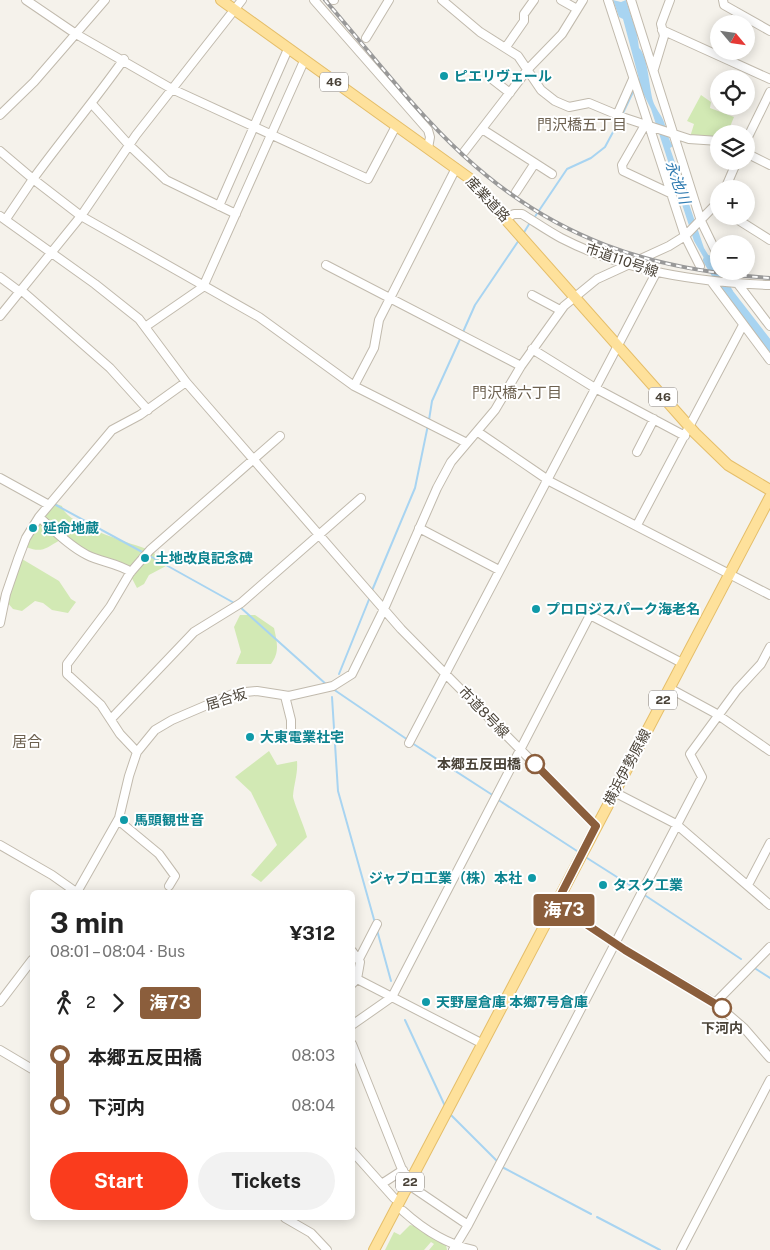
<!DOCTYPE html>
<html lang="en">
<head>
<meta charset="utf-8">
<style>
  body { margin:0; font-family:"Public Sans","Noto Sans JP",sans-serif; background:#f2f2f2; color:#222; height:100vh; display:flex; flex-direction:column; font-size:19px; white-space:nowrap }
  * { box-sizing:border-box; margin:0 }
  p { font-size:16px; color:#767676 }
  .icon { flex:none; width:28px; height:28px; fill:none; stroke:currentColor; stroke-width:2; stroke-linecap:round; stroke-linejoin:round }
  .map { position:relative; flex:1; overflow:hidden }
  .drawer { position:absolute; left:30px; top:890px; width:325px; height:330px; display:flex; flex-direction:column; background:#fff; border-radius:8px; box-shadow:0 2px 12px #0003 }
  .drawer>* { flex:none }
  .badge { padding:0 10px; border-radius:4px; font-size:18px; line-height:32px }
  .needle { width:32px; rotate:119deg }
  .tools { position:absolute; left:710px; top:15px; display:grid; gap:10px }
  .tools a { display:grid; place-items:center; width:45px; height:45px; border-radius:50%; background:#fff; box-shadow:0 2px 12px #0003; font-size:25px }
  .map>.badge { position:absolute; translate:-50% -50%; box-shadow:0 0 0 2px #fff }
  .legs { display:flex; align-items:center; gap:8px; height:55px; padding:0 20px; font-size:16px }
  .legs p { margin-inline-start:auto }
  .overview { display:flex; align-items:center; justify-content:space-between; height:85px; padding:0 20px }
  h1 { font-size:28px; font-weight:700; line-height:38px }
  .cta { display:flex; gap:10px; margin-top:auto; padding:10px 20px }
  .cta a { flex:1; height:58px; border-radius:30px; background:#fa3c1d; color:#fff; font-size:20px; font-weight:700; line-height:58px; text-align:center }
  .cta a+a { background:#f2f2f2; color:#222 }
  ul { padding:0 20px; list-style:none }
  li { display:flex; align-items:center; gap:18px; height:50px; font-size:19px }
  li i { display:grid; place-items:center; width:8px; height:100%; margin:0 6px; background:currentColor }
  li i::after { content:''; width:12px; height:12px; margin:-6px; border:4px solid; border-radius:50%; background:#fff }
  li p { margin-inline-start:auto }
  li:first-child i { background:linear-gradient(#0000 50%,currentColor 0) }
  li:last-child i { background:linear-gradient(currentColor 50%,#0000 0) }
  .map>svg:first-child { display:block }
  .green { fill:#d2e9b4 }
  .water { fill:#a8d4f1 }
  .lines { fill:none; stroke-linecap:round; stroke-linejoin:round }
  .stream { stroke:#a8d4f1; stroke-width:2 }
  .river { stroke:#a8d4f1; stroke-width:10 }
  .minor-casing { stroke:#c1baad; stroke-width:10 }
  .major-casing { stroke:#e5be69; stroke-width:12 }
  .minor { stroke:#fff; stroke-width:8 }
  .major { stroke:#fee19b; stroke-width:10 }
  .rail-casing { stroke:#999; stroke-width:4 }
  .rail { stroke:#fff; stroke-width:2; stroke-dasharray:5.5; stroke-linecap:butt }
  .line-1-casing { stroke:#fff; stroke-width:11 }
  .line-1 { stroke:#8b5e3c; stroke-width:8 }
  .culture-dot { fill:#0f9aa8; stroke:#fff; stroke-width:2 }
  .stop-1-dot { fill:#fff; stroke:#8b5e3c; stroke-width:2.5 }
  .labels { text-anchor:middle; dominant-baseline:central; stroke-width:4; stroke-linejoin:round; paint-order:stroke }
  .shield { fill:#fff; stroke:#807b74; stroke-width:1 }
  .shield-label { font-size:12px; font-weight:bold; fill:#4a4338 }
  .culture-label { font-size:14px; font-weight:bold; fill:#0d838f; stroke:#fff; text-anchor:start }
  .street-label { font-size:14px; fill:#4a4338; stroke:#fff }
  .stop-label { font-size:14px; font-weight:bold; fill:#4a4338; stroke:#fff; text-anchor:end }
  .neighbourhood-label { font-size:15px; fill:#6d6150; stroke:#fff }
  .water-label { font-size:15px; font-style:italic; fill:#2e7ab0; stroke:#fff }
</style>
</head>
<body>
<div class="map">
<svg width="770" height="1250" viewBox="0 0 770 1250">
  <rect width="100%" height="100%" fill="#f5f2eb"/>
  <path class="green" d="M 701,95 L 711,102 L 710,108 L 734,117 L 727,134 L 719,134 L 719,138 L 690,137 L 694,124 L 687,121 Z
    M 54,503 L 62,506 C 65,524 127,542 144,548 C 150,550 158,556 164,559 L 166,566 L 149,575 L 144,584 L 137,588 L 125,565 L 119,561 L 96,557 L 60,540 C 45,549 42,553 26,547 L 27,538 Z
    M 22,559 L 59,581 L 71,599 L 76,602 L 68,613 L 52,610 L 43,603 L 35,601 L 22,611 L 13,609 L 7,602 Z
    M 240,615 L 255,615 L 274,628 C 277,642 280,652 271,664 L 236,664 L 241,652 L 234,627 Z
    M 269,751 L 277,765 L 297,761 C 298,774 294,783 293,796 C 293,801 305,828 307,837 L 261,882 L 251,875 L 277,845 L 251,792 L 235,777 Z
    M 410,1225 L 415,1226 L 446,1245 L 447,1250 L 429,1250 L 434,1244 L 431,1242 L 424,1250 L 385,1250 L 394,1232 L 400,1235 Z"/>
  <path class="water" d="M 613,0 L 621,2 L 626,0 L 637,34 L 639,48 C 648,56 649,87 653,101 C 655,108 661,114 664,122 C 667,131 668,139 673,146 L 670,148 L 704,248 L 718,271 L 711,270 L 694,241 L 651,109 L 640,87 L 634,85 L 639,79 L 623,19 L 619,17 Z"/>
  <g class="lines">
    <path class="stream" d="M 622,115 L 634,90
      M 534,218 L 567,169 L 591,158 L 605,147 L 620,119
      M 523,234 L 531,221
      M 463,332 L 475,305 L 519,240
      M 429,420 L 432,401 L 461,337
      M 54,504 L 144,553
      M 148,555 L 236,604
      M 371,593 L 415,488 L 428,425
      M 240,607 L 327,685
      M 339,674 L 370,597
      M 333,689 L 408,740
      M 332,697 L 338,791 L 375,923
      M 412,743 L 494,796
      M 497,799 L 577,851
      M 587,858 L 639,891
      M 643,894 L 741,959
      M 377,930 L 391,981
      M 756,969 L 770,978
      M 405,1020 L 445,1106
      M 450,1114 L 498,1162
      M 502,1167 L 591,1214
      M 597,1217 L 660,1250"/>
    <path class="river" d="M 708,260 L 729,294 L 770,347"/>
    <defs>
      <path id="minor" d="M 26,0 L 76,34 L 172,89 L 368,179 L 396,126
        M 314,0 L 428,130 L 430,137 L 428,148
        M 333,0 L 334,0
        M 442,0 L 480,32 L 518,56 L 541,90 L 555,101 L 569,107 L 589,103 L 625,118 L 689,139 L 719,141
        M 561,0 L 577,9
        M 608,0 L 685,236 L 700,266
        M 631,0 L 701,221 L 719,258
        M 723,0 L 724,5 L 770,31
        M 662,30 L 770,79
        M 366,38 L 389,0
        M 506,47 L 524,21 L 524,14 L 534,0
        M 654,69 L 664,36 L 661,24 L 670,0
        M 492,79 L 510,93
        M 92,104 L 129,145 L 166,180 L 236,214
        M 0,115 L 34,82 L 105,0
        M 617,115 L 633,79
        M 645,125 L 622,165 L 623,171 L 672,194
        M 482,129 L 552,174
        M 746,141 L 770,92
        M 0,151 L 33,179 C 63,138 95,100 124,59
        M 464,152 L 528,69 L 562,34 L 583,0
        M 746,153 L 770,165
        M 725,189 L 737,161
        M 516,192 L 535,163
        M 219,206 L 288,49
        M 0,216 L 95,284 L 139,319 L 186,382 L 401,629 L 596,826
        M 732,216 L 770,240
        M 506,218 L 514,214 L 522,214 C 535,222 548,231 561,238 C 627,272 697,282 770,285
        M 6,219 L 33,179 L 81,216 L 259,317 L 354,386 L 467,443
        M 326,265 L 521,366
        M 0,277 L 20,292
        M 711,281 L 770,360
        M 738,284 L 770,326
        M 21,290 L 110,368 L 148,410
        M 532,295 L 560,310
        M 0,316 L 81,216 L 136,135 L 242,0
        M 145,327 L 203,287 L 304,61
        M 532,349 L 595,388 L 685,436
        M 354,386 L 374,348 L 379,320 L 456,168
        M 478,432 L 551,482 L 770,595
        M 637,452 L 654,419
        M 0,478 L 49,505
        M 39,517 C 54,530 69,546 87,555 C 101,562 117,563 131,572
        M 637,525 L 743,325
        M 419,528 L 499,570
        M 0,623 L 6,594 L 18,559 L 26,538 L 39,517 L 112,430 L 140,415 L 186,382
        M 669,688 L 715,713 L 770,751
        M 285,696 L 291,720 L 291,736
        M 111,719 L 194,632 L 241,603 L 361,498
        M 409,743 L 656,273
        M 137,752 L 120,734 L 101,705 L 67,674 L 67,664 L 110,607 L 130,573 L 150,550 L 280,436
        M 614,792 L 676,824 L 770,905
        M 118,820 L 159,854 L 175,876 L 169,886
        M 0,845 L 52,875 L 76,892
        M 748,885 L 770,843
        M 77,892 L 119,818 L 129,776 L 137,752 L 155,730 L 172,720 L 235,693 L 257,691 L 289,696 L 333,686 L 352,674 L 384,609 L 437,488 L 451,462 L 495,410 L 521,366 L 564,306 L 597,279 L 669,246 L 685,236 L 719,201
        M 556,904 L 625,950 L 715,1003 L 744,1028 L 770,1058
        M 352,951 L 360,962 L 357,979 L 352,984
        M 359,959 L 377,924
        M 357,979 L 483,1044
        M 0,1002 L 32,960
        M 715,1003 L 770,947
        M 352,1025 L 392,997 L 590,615 L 682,663
        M 352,1044 L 403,1172 L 412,1179
        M 0,1050 L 32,1069
        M 352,1151 L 394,1198
        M 383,1183 L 403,1170
        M 409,1185 L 468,1225
        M 403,1211 C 424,1230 446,1244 473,1250
        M 285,1218 L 311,1233 L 327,1250
        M 453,1250 L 468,1225 L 702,777 L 690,754 L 737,690 L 761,664 L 770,647
        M 681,1250 L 770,1080"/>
      <path id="major" d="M 221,0 L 469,178 L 695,433 L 728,465 L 770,490
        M 374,1250 L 770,497"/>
    </defs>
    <use href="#minor" class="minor-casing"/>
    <use href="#major" class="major-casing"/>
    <use href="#minor" class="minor"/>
    <use href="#major" class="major"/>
    <defs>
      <path id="rail" d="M 325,0 C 370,52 413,109 464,156 C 554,239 650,270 770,278"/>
    </defs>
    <use href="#rail" class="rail-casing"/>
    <use href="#rail" class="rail"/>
  </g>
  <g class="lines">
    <defs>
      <path id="line-1" d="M 535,764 L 596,826 L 556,904 L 625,950 L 722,1008"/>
    </defs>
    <use href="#line-1" class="line-1-casing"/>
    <use href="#line-1" class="line-1"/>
  </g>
  <g class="culture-dot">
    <circle cx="444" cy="76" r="5"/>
    <circle cx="33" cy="528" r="5"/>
    <circle cx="145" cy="558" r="5"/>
    <circle cx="536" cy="609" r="5"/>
    <circle cx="250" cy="737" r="5"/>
    <circle cx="124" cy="820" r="5"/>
    <circle cx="532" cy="878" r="5"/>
    <circle cx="603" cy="885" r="5"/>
    <circle cx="426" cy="1002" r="5"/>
  </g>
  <g class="stop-1-dot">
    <circle cx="535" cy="764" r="9"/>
    <circle cx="722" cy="1008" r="9"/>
  </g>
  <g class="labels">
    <g class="shield">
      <rect x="320" y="72.5" width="28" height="19" rx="4"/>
      <rect x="649" y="387.5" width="28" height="19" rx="4"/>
      <rect x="649" y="690.5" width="28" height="19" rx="4"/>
      <rect x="396" y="1172.5" width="28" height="19" rx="4"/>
    </g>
    <g class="shield-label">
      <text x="334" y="82">46</text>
      <text x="663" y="397">46</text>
      <text x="663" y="700">22</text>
      <text x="410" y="1182">22</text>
    </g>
    <g class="culture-label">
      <text x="454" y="76">ピエリヴェール</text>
      <text x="43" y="528">延命地蔵</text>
      <text x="155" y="558">土地改良記念碑</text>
      <text x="546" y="609">プロロジスパーク海老名</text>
      <text x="260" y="737">大東電業社宅</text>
      <text x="134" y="820">馬頭観世音</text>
      <text x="522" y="878" text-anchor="end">ジャブロ工業（株）本社</text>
      <text x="613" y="885">タスク工業</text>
      <text x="436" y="1002">天野屋倉庫 本郷7号倉庫</text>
    </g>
    <g class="street-label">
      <text transform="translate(488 199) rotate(47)">産業道路</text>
      <text transform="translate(622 260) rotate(19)">市道110号線</text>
      <text transform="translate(226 699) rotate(-17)">居合坂</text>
      <text transform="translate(484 712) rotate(46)">市道8号線</text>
      <text transform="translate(627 767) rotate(-62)">横浜伊勢原線</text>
    </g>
    <g class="stop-label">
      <text x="521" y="764">本郷五反田橋</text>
      <text x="722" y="1028" text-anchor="middle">下河内</text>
    </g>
    <g class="neighbourhood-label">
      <text x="582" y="124">門沢橋五丁目</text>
      <text x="517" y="392">門沢橋六丁目</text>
      <text x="27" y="741">居合</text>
    </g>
    <g class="water-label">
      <text transform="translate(678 182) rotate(70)">永池川</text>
    </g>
  </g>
</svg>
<div class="tools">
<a><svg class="needle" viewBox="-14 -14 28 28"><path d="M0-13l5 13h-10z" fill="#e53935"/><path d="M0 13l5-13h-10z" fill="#767676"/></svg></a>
<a><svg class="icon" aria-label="locate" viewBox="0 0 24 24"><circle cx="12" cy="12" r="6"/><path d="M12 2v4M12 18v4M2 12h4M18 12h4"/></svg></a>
<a><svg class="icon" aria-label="layers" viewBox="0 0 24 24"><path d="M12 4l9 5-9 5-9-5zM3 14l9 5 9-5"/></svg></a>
<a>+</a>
<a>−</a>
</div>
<b class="badge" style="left:564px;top:910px;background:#8b5e3c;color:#fff">海73</b>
<section class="drawer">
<div class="overview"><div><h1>3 min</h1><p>08:01 – 08:04 · Bus</p></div><b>¥312</b></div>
<div class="legs"><svg class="icon" aria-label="walk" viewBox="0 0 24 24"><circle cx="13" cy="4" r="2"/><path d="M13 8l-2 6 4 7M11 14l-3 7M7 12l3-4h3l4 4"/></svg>2<svg class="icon" aria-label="forward" viewBox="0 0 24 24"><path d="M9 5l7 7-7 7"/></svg><b class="badge" style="background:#8b5e3c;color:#fff">海73</b></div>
<ul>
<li><i style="color:#8b5e3c"></i><b>本郷五反田橋</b><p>08:03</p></li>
<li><i style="color:#8b5e3c"></i><b>下河内</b><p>08:04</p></li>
</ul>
<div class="cta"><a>Start</a><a>Tickets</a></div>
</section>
</div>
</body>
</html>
